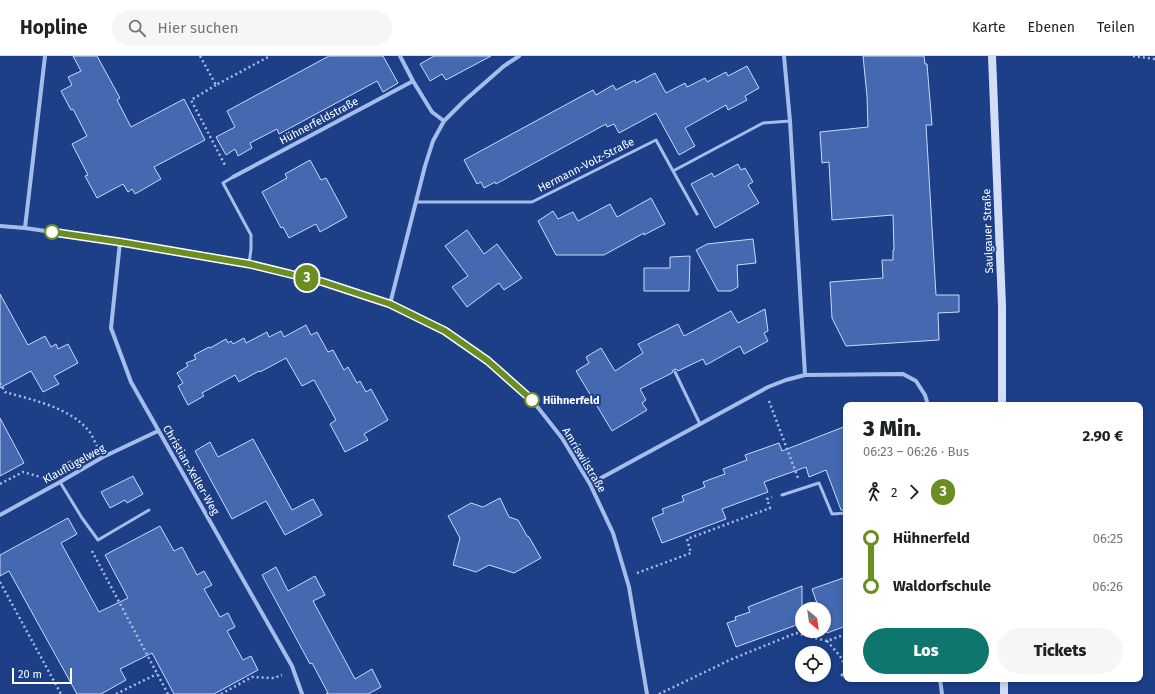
<!DOCTYPE html>
<html lang="de">
<head>
<meta charset="utf-8">
<style>
  body { margin:0; font-family:"Fira Sans",sans-serif; background:#f6f6f6; color:#202124; height:100vh; display:flex; flex-direction:column; font-size:15px; white-space:nowrap }
  * { box-sizing:border-box; margin:0 }
  p { font-size:13px; color:#757577 }
  .icon { flex:none; width:22px; height:22px; fill:none; stroke:currentColor; stroke-width:2; stroke-linecap:round; stroke-linejoin:round }
  .map { position:relative; flex:1; overflow:hidden }
  .details { position:absolute; left:843px; top:346px; width:300px; height:280px; display:flex; flex-direction:column; background:#fff; border-radius:8px; box-shadow:0 2px 6px #0003 }
  .details>* { flex:none }
  .badge { padding:0 8px; border-radius:13px; font-size:14px; line-height:26px }
  .needle { width:26px; rotate:151deg }
  .controls { position:absolute; left:795px; top:546px; display:grid; gap:8px }
  .controls a { display:grid; place-items:center; width:36px; height:36px; border-radius:50%; background:#fff; box-shadow:0 2px 6px #0003; font-size:20px }
  .scale { position:absolute; left:12px; bottom:10px; width:60px; box-sizing:border-box; padding-left:4px; border:2px solid #fff; border-top:0; font-size:11px; line-height:14px; white-space:nowrap; color:#fff; -webkit-text-stroke:3px #1c3f88; paint-order:stroke }
  .map>.badge { position:absolute; translate:-50% -50%; box-shadow:0 0 0 2px #fff }
  .legs { display:flex; align-items:center; gap:6px; height:44px; padding:0 20px; font-size:13px }
  .legs p { margin-inline-start:auto }
  .overview { display:flex; align-items:center; justify-content:space-between; height:68px; padding:0 20px }
  h1 { font-size:22px; font-weight:800; line-height:30px }
  .primary-button { display:flex; gap:8px; margin-top:auto; padding:8px 20px }
  .primary-button a { flex:1; height:46px; border-radius:24px; background:#0f766e; color:#fff; font-size:16px; font-weight:800; line-height:46px; text-align:center }
  .primary-button a+a { background:#f6f6f6; color:#202124 }
  ul { padding:0 20px; list-style:none }
  li { display:flex; align-items:center; gap:14px; height:48px; font-size:15px }
  li i { display:grid; place-items:center; width:6px; height:100%; margin:0 5px; background:currentColor }
  li i::after { content:''; width:10px; height:10px; margin:-5px; border:3px solid; border-radius:50%; background:#fff }
  li p { margin-inline-start:auto }
  li:first-child i { background:linear-gradient(#0000 50%,currentColor 0) }
  li:last-child i { background:linear-gradient(currentColor 50%,#0000 0) }
  header { display:flex; align-items:center; gap:24px; box-sizing:border-box; height:56px; padding:0 20px; background:#fff; border-bottom:1px solid #e0e0e0 }
  header strong { font-size:19px }
  nav { display:flex; gap:22px; margin-inline-start:auto; font-size:14px }
  .search { width:280px; height:36px; background:#f6f6f6; display:flex; align-items:center; gap:10px; box-sizing:border-box; padding:0 14px; border-radius:22px; color:#757577; font-size:15px }
  .map>svg:first-child { display:block }
  .building { fill:#4469b0; stroke:#cadaf8 }
  .lines { fill:none; stroke-linecap:round; stroke-linejoin:round }
  .path { stroke:#a5bdeb; stroke-width:2.5; stroke-dasharray:2 3; stroke-linecap:butt }
  .service { stroke:#a5bdeb; stroke-width:3 }
  .minor { stroke:#a5bdeb; stroke-width:4 }
  .secondary { stroke:#d1def8; stroke-width:8 }
  .line-1-casing { stroke:#fff; stroke-width:9 }
  .line-1 { stroke:#6b8e23; stroke-width:6 }
  .stop-1-dot { fill:#fff; stroke:#6b8e23; stroke-width:2 }
  .labels { text-anchor:middle; dominant-baseline:central; stroke-width:4; stroke-linejoin:round; paint-order:stroke }
  .street-label { font-size:11px; fill:#fff; stroke:#1c3f88 }
  .stop-label { font-size:11px; font-weight:bold; fill:#fff; stroke:#1c3f88; text-anchor:start }
</style>
</head>
<body>
<header>
<strong>Hopline</strong>
<div class="search"><svg class="icon" aria-label="search" viewBox="0 0 24 24"><circle cx="10" cy="10" r="6"/><path d="M15 15l6 6"/></svg>Hier suchen</div>
<nav><a>Karte</a><a>Ebenen</a><a>Teilen</a></nav>
</header>
<div class="map">
<svg width="1155" height="638" viewBox="0 0 1155 638">
  <rect width="100%" height="100%" fill="#1c3f88"/>
  <path class="building" d="M 73,0 L 97,0 L 120,42 L 117,44 L 131,71 L 184,43 L 205,84 L 154,111 L 161,123 L 135,138 L 132,133 L 128,136 L 123,128 L 97,142 L 85,120 L 88,119 L 72,88 L 87,80 L 73,53 L 71,54 L 61,35 L 72,29 L 68,21 L 81,15 Z
    M 329,0 L 383,0 L 398,27 L 383,36 L 377,25 L 279,78 L 277,73 L 250,87 L 252,92 L 238,100 L 235,93 L 226,99 L 216,81 L 235,71 L 227,55 Z
    M 434,0 L 491,0 L 446,24 L 442,18 L 430,25 L 420,8 Z
    M 863,0 L 924,0 L 925,8 L 927,8 L 932,69 L 926,69 L 936,239 L 959,239 L 959,256 L 938,257 L 939,284 L 846,290 L 832,262 L 830,226 L 883,222 L 882,204 L 893,204 L 893,194 L 894,194 L 893,159 L 832,164 L 829,106 L 822,107 L 820,76 L 868,71 L 867,40 Z
    M 747,10 L 759,32 L 745,40 L 747,44 L 728,54 L 726,49 L 685,72 L 695,90 L 679,99 L 656,57 L 619,77 L 614,68 L 607,71 L 606,68 L 496,128 L 495,126 L 484,132 L 481,126 L 477,128 L 464,104 L 593,34 L 596,39 L 613,29 L 616,34 L 635,24 L 636,27 L 655,17 L 666,37 L 685,27 L 687,31 L 705,22 L 707,26 L 726,16 L 728,20 Z
    M 310,104 L 321,124 L 326,122 L 347,161 L 320,176 L 316,168 L 289,182 L 283,171 L 281,172 L 262,136 L 287,122 L 285,118 Z
    M 738,108 L 741,114 L 745,112 L 753,126 L 748,129 L 759,147 L 715,172 L 691,128 L 712,117 L 714,121 Z
    M 651,142 L 665,168 L 644,179 L 644,177 L 604,199 L 556,199 L 538,165 L 553,155 L 558,163 L 573,156 L 578,165 L 610,148 L 617,161 Z
    M 467,174 L 484,198 L 497,188 L 522,222 L 504,234 L 499,227 L 467,251 L 452,231 L 468,220 L 445,190 Z
    M 753,183 L 756,207 L 737,209 L 738,231 L 731,235 L 718,235 L 696,194 L 707,188 Z
    M 690,200 L 689,235 L 644,235 L 644,212 L 670,212 L 670,201 Z
    M 0,238 L 28,289 L 45,280 L 51,291 L 56,288 L 58,293 L 68,288 L 78,307 L 54,320 L 59,328 L 43,336 L 31,315 L 0,332 Z
    M 765,253 L 768,275 L 764,277 L 768,285 L 744,298 L 740,290 L 706,309 L 703,303 L 678,315 L 676,313 L 673,314 L 672,317 L 640,333 L 646,344 L 642,347 L 647,354 L 612,375 L 576,315 L 589,307 L 586,301 L 601,292 L 615,315 L 643,297 L 638,288 L 678,268 L 684,280 L 731,255 L 738,267 Z
    M 306,269 L 311,279 L 317,276 L 328,296 L 333,294 L 344,314 L 348,311 L 357,327 L 360,325 L 366,336 L 371,333 L 388,364 L 364,378 L 368,384 L 345,396 L 330,368 L 336,364 L 314,324 L 302,330 L 286,302 L 260,316 L 259,315 L 239,326 L 235,319 L 202,337 L 204,340 L 188,349 L 178,330 L 183,327 L 177,317 L 188,310 L 186,307 L 196,303 L 194,299 L 209,291 L 210,292 L 226,283 L 228,287 L 231,285 L 233,288 L 244,282 L 246,287 L 267,276 L 269,281 L 281,275 L 284,281 Z
    M 0,362 L 24,407 L 0,420 Z
    M 846,370 L 846,454 L 841,454 L 826,414 L 809,421 L 806,411 L 764,426 L 768,436 L 722,453 L 726,463 L 662,487 L 652,462 L 664,457 L 662,453 L 684,445 L 682,440 L 705,431 L 703,426 L 725,418 L 723,413 L 747,404 L 745,399 L 779,387 L 782,395 Z
    M 253,383 L 292,454 L 313,443 L 322,459 L 285,479 L 266,445 L 232,463 L 195,395 L 210,386 L 218,401 Z
    M 133,420 L 143,438 L 127,447 L 125,444 L 110,452 L 101,436 Z
    M 500,442 L 509,461 L 518,464 L 527,480 L 529,481 L 541,502 L 514,517 L 489,509 L 476,516 L 453,509 L 460,482 L 448,460 L 471,447 L 483,451 Z
    M 68,462 L 77,478 L 61,487 L 99,556 L 128,542 L 105,499 L 160,470 L 174,495 L 182,491 L 197,519 L 204,515 L 212,529 L 204,533 L 220,561 L 228,557 L 235,571 L 227,575 L 243,604 L 251,600 L 258,614 L 214,638 L 174,638 L 152,597 L 120,613 L 126,624 L 101,638 L 77,638 L 9,515 L 0,520 L 0,499 Z
    M 276,511 L 288,535 L 315,520 L 325,539 L 313,545 L 355,623 L 372,613 L 381,631 L 368,638 L 326,638 L 328,637 L 312,607 L 310,608 L 262,519 Z
    M 846,521 L 846,570 L 827,577 L 824,568 L 824,553 L 819,553 L 812,533 Z
    M 802,530 L 802,567 L 736,591 L 727,567 L 736,564 L 735,561 L 750,556 L 748,551 Z"/>
  <g class="lines">
    <path class="path" d="M 200,0 L 216,29 L 270,0
      M 1133,0 L 1155,3
      M 216,29 L 191,44 L 226,111
      M 0,327 L 5,336 C 32,344 69,351 88,374 C 92,378 94,385 97,390
      M 769,345 L 798,422
      M 0,428 L 23,416 L 44,422
      M 92,495 L 168,638
      M 637,517 L 691,497 L 687,483 L 770,452 L 767,443 L 772,441
      M 0,526 L 61,638
      M 827,585 L 840,600 L 844,607
      M 116,638 L 157,618
      M 221,638 L 252,621 L 274,622 L 282,619
      M 659,638 L 732,603 L 796,577 L 827,585 L 846,578"/>
    <path class="service" d="M 673,115 L 697,158
      M 233,121 L 223,127 L 251,179 L 251,193 L 249,208
      M 416,146 L 532,146 L 656,84 L 673,115 L 763,67 L 790,65
      M 675,316 L 700,368
      M 60,426 L 82,462 L 98,484 L 149,454
      M 782,439 L 819,427 L 832,458 L 846,457
      M 842,619 L 846,617"/>
    <path class="minor" d="M 400,0 L 413,25 L 432,56 L 444,65
      M 784,0 L 790,65 L 805,319 L 903,318 L 916,325 L 925,339 L 928,349
      M 233,121 L 413,25
      M 0,170 L 25,172 L 120,186 L 249,208 L 323,226 L 390,248 L 445,275 L 488,305 L 532,344 L 562,382 L 590,428 L 613,477 L 629,531 L 647,638
      M 25,172 L 45,0
      M 120,186 L 111,272 L 131,326 L 292,610 L 302,638
      M 390,248 L 425,110 L 433,85 L 444,65 L 464,45 L 504,10 L 519,0
      M 590,428 L 768,331 L 786,324 L 805,319
      M 0,459 L 60,426 L 103,401 L 158,375
      M 940,623 L 942,638"/>
    <path class="secondary" d="M 992,0 L 1002,250 L 1002,349
      M 1004,623 L 1004,638"/>
  </g>
  <g class="lines">
    <defs>
      <path id="line-1" d="M 52,176 L 120,186 L 249,208 L 323,226 L 390,248 L 445,275 L 488,305 L 532,344"/>
    </defs>
    <use href="#line-1" class="line-1-casing"/>
    <use href="#line-1" class="line-1"/>
  </g>
  <g class="stop-1-dot">
    <circle cx="52" cy="176" r="7"/>
    <circle cx="532" cy="344" r="7"/>
  </g>
  <g class="labels">
    <g class="street-label">
      <text transform="translate(319 65) rotate(-28)">Hühnerfeldstraße</text>
      <text transform="translate(586 109) rotate(-27)">Hermann-Volz-Straße</text>
      <text transform="translate(988 175) rotate(-92)">Saulgauer Straße</text>
      <text transform="translate(584 404) rotate(59)">Amriswilstraße</text>
      <text transform="translate(74 408) rotate(-29)">Klauflügelweg</text>
      <text transform="translate(191 414) rotate(60)">Christian-Xeller-Weg</text>
    </g>
    <g class="stop-label">
      <text x="543" y="344">Hühnerfeld</text>
    </g>
  </g>
</svg>
<div class="controls">
<a><svg class="needle" viewBox="-14 -14 28 28"><path d="M0-13l5 13h-10z" fill="#e53935"/><path d="M0 13l5-13h-10z" fill="#757577"/></svg></a>
<a><svg class="icon" aria-label="locate" viewBox="0 0 24 24"><circle cx="12" cy="12" r="6"/><path d="M12 2v4M12 18v4M2 12h4M18 12h4"/></svg></a>
</div>
<div class="scale">20 m</div>
<b class="badge" style="left:307px;top:222px;background:#6b8e23;color:#fff">3</b>
<section class="details">
<div class="overview"><div><h1>3 Min.</h1><p>06:23 – 06:26 · Bus</p></div><b>2.90 €</b></div>
<div class="legs"><svg class="icon" aria-label="walk" viewBox="0 0 24 24"><circle cx="13" cy="4" r="2"/><path d="M13 8l-2 6 4 7M11 14l-3 7M7 12l3-4h3l4 4"/></svg>2<svg class="icon" aria-label="forward" viewBox="0 0 24 24"><path d="M9 5l7 7-7 7"/></svg><b class="badge" style="background:#6b8e23;color:#fff">3</b></div>
<ul>
<li><i style="color:#6b8e23"></i><b>Hühnerfeld</b><p>06:25</p></li>
<li><i style="color:#6b8e23"></i><b>Waldorfschule</b><p>06:26</p></li>
</ul>
<div class="primary-button"><a>Los</a><a>Tickets</a></div>
</section>
</div>
</body>
</html>
